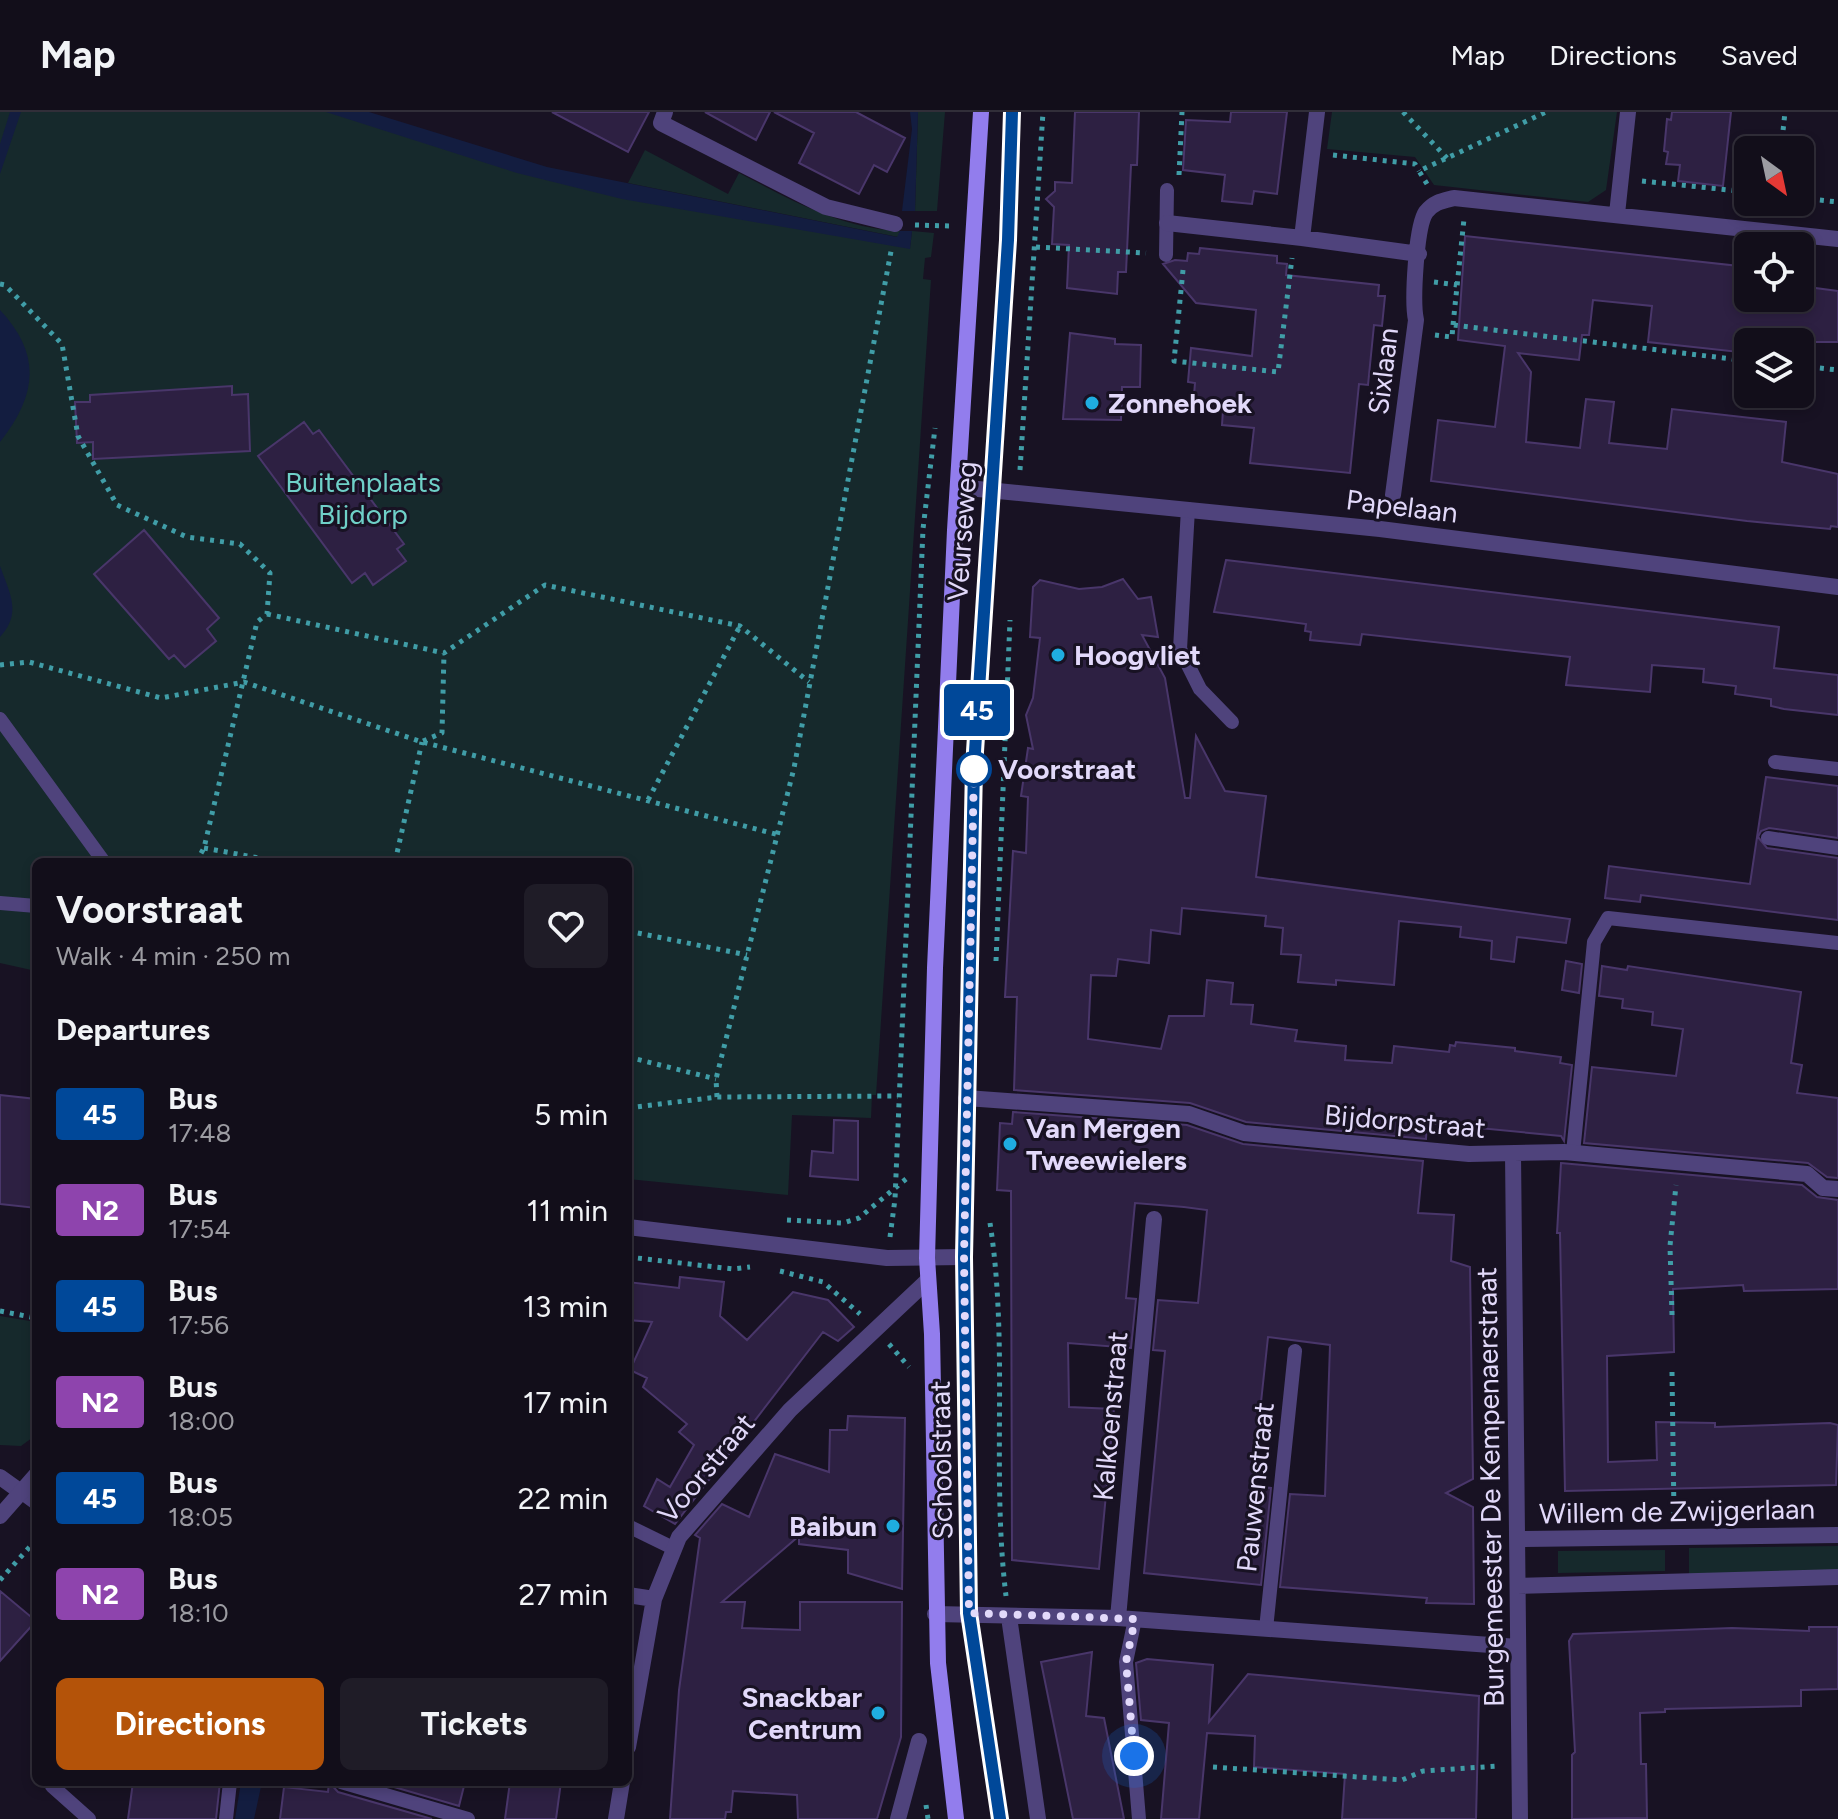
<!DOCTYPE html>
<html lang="en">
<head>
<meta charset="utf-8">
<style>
  body { margin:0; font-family:Figtree,sans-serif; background:#1f1c27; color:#f1f3f6; height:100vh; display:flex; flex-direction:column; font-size:30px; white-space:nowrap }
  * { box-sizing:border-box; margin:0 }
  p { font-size:26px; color:#9c9ca2 }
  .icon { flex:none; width:44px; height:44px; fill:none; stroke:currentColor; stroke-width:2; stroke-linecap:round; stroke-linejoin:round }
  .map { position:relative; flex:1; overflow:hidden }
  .details { position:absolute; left:32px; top:746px; width:600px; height:928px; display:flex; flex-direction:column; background:#120e1a; border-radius:12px; box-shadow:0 4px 12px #0003,0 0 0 2px #312e39 }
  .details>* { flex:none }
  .badge { padding:0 16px; border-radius:6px; font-size:28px; line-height:52px }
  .needle { width:52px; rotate:147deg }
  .fabs { position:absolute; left:1734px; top:24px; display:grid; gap:16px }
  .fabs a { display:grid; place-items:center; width:80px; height:80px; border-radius:12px; background:#120e1a; box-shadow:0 4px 12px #0003,0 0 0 2px #312e39; font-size:40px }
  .you { position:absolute; width:40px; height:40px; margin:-20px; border:6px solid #fff; border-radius:50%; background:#1a73e8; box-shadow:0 0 0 12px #1a73e833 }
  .map>.badge { position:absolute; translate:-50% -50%; box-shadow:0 0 0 4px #fff }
  h2 { padding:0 24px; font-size:30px; line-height:72px }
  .round { display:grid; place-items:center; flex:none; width:84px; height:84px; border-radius:12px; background:#1f1c27 }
  .summary { display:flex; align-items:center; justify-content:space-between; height:136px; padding:0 24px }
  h1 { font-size:38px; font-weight:700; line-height:60px }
  .cta { display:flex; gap:16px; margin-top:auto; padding:16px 24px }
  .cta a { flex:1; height:92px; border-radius:12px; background:#b45309; color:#fff; font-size:32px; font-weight:700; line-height:92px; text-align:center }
  .cta a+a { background:#1f1c27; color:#f1f3f6 }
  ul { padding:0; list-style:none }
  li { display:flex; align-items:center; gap:24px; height:96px; padding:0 24px }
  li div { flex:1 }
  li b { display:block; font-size:30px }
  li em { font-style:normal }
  li .badge { min-width:88px; font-weight:700; text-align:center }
  header { display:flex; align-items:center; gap:48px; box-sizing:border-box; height:112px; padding:0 40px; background:#120e1a; border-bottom:2px solid #312e39 }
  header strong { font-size:38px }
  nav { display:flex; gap:44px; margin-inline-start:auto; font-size:28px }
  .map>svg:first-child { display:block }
  .green { fill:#16292c }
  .water { fill:#131d40 }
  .building { fill:#2d2042; stroke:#49366a; stroke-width:2 }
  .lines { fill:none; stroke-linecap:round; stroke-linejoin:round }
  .path { stroke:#409da7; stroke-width:5; stroke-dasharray:4 6; stroke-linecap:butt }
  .service { stroke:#4f437c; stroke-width:14 }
  .pedestrian { stroke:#4f437c; stroke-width:16 }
  .minor { stroke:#4f437c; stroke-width:16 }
  .tertiary { stroke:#4f437c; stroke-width:16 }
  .secondary { stroke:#927ded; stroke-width:16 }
  .line-casing { stroke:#fff; stroke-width:18 }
  .line { stroke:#004899; stroke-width:12 }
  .walk { stroke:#e2d9fa; stroke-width:8; stroke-dasharray:0 14.4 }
  .poi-dot { fill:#1fade0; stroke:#181223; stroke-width:3 }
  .stop-dot { fill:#fff; stroke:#004899; stroke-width:4 }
  .labels { text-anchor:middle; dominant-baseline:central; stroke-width:6; stroke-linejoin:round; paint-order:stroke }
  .street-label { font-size:28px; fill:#e2d9fa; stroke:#181223 }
  .poi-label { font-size:28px; font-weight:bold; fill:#e2d9fa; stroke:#181223; text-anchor:start }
  .park-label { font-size:28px; fill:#6fd0c8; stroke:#181223 }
  .stop-label { font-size:28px; font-weight:bold; fill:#e2d9fa; stroke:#181223; text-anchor:start }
</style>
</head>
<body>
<header>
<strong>Map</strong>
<nav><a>Map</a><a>Directions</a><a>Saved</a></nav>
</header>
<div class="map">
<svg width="1838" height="1707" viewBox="0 0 1838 1707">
  <rect width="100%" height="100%" fill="#181223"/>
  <path class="green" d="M 0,0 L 347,0 L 519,54 L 910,136 L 912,119 L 934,121 L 931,145 L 925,146 L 923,167 L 931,168 L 876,983 L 872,983 L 871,1006 L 792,1003 L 788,1083 L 628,1067 L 628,750 L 36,750 L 36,859 L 0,851 Z
    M 918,0 L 945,0 L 937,99 L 915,99 Z
    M 1332,0 L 1617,0 L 1606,78 L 1588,90 L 1434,73 L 1415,45 L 1327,37 Z
    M 645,38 L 728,82 L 739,61 C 791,88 839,116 900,119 L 898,125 L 628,71 Z
    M 0,1204 L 36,1210 L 36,1323 L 21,1334 L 0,1333 Z
    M 1838,1434 L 1838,1459 L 1689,1462 L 1689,1436 Z
    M 1665,1438 L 1665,1459 L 1558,1461 L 1558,1439 Z"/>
  <path class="water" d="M 10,0 L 21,0 L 0,62 L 0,32 Z
    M 326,0 L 369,0 L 547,55 L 897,125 L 900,119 L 912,119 L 910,137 L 622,87 L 517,61 Z
    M 910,0 L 918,0 L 915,99 L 902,99 L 912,17 Z
    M 0,198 C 42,243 37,283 0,330 Z
    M 0,454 C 10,482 22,501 0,525 Z
    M 241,1670 L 262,1670 L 254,1707 L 235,1707 Z"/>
  <path class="building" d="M 552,0 L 649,0 L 628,40 Z
    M 705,0 L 770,0 L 756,28 Z
    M 774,0 L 856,0 L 905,26 L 887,60 L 874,53 L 859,82 L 799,51 L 814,21 Z
    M 1075,0 L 1139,0 L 1137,53 L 1131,53 L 1126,160 L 1118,160 L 1117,182 L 1067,176 L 1069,133 L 1052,132 L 1054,95 L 1046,87 L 1055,79 L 1055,70 L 1072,71 Z
    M 1231,0 L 1287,0 L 1277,82 L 1254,79 L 1252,92 L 1222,89 L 1225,63 L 1183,58 L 1186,8 L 1230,10 Z
    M 1672,0 L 1731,0 L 1723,74 L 1678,69 L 1680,53 L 1666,52 L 1668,40 L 1664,39 L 1667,7 L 1671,8 Z
    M 1465,124 L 1748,155 L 1748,186 L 1800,186 L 1800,174 L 1838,179 L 1838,230 L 1748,230 L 1748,241 L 1648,230 L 1652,194 L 1593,188 L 1589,223 L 1582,223 L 1579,248 L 1518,241 L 1531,260 L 1526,330 L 1580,336 L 1586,287 L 1614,290 L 1609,331 L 1667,337 L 1672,297 L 1786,310 L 1782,350 L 1838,362 L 1838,415 L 1831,414 L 1830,417 L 1747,409 L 1431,369 L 1438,308 L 1495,315 L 1505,234 L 1458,228 Z
    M 1200,136 L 1277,144 L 1277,151 L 1287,152 L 1286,163 L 1379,173 L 1378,184 L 1385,184 L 1382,214 L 1374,213 L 1368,273 L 1359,272 L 1350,361 L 1250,351 L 1254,316 L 1222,313 L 1223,298 L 1193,295 L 1195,271 L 1188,270 L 1191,236 L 1252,244 L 1256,198 L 1196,191 L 1163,152 L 1175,148 L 1187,149 L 1188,141 L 1199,142 Z
    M 1070,221 L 1115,227 L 1115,232 L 1141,233 L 1140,275 L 1122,275 L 1121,308 L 1063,307 Z
    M 232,274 L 232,283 L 248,282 L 250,339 L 93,347 L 93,330 L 77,331 L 75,290 L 90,290 L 90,283 Z
    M 304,310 L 313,322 L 319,318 L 404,432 L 397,437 L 406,449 L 373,473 L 365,461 L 352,471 L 258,344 Z
    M 144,418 L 219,506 L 207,517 L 216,529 L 185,555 L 174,543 L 169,547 L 94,462 Z
    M 1226,448 L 1779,515 L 1774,556 L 1838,563 L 1838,603 L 1784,597 L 1771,594 L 1771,587 L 1735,582 L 1736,574 L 1703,570 L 1704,557 L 1652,553 L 1650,580 L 1566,573 L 1570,545 L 1362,522 L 1360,533 L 1310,528 L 1311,520 L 1305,519 L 1306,512 L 1214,500 Z
    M 1123,467 L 1138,487 L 1151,485 L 1158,525 L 1142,523 L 1165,566 L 1185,686 L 1190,686 L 1196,624 L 1225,679 L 1266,684 L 1256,765 L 1570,807 L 1566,831 L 1517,825 L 1514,850 L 1491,847 L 1492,829 L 1460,825 L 1461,815 L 1399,809 L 1394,873 L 1336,868 L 1336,873 L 1298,870 L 1301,843 L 1281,842 L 1283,816 L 1265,814 L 1266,804 L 1182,796 L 1180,822 L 1151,818 L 1149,851 L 1118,847 L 1116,864 L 1091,863 L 1088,927 L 1161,937 L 1169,904 L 1204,904 L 1207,868 L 1233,871 L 1231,892 L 1253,893 L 1251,912 L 1297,918 L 1295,929 L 1346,934 L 1345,948 L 1392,951 L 1394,934 L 1449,940 L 1450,933 L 1455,934 L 1456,930 L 1515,936 L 1515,939 L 1561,945 L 1560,951 L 1572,953 L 1564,1029 L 1561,1024 L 1427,1011 L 1426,1027 L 1246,1010 L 1190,991 L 1014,978 L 1017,885 L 1005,885 L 1013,739 L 1026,741 L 1028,685 L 1021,684 L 1028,636 L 1033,637 L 1026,603 L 1033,586 L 1040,526 L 1030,525 L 1033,475 L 1040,468 L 1079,477 L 1102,475 Z
    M 1766,665 L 1838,674 L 1838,726 L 1769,716 L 1761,719 L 1758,725 L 1767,736 L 1838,746 L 1838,808 L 1641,783 L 1640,790 L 1605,786 L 1609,754 L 1750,772 Z
    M 1566,849 L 1582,852 L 1579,881 L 1562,878 Z
    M 1602,854 L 1627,858 L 1628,854 L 1801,880 L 1791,951 L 1802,953 L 1797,981 L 1838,986 L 1838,1066 L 1827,1065 L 1808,1051 L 1584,1031 L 1592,955 L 1676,964 L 1683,917 L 1652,913 L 1653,900 L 1622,896 L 1623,887 L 1599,884 Z
    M 0,983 L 36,987 L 36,1096 L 0,1092 Z
    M 1013,1000 L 1187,1013 L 1243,1032 L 1423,1049 L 1418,1101 L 1454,1103 L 1451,1149 L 1470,1155 L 1473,1367 L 1446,1381 L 1473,1395 L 1474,1492 L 1426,1491 L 1427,1486 L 1280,1475 L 1290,1382 L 1325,1384 L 1330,1233 L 1268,1225 L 1252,1374 L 1271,1376 L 1261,1473 L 1144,1461 L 1165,1239 L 1153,1238 L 1158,1188 L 1198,1191 L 1201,1162 L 1207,1098 L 1184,1095 L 1135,1091 L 1126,1186 L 1136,1187 L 1131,1236 L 1068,1231 L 1069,1295 L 1114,1297 L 1099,1457 L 1012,1448 L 1011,1079 L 997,1078 L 1000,1011 L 1012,1012 Z
    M 834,1008 L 858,1009 L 858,1068 L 810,1064 L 812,1039 L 833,1041 Z
    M 1561,1051 L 1802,1073 L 1817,1085 L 1838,1088 L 1838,1177 L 1744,1179 L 1743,1173 L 1673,1177 L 1674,1240 L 1607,1244 L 1608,1350 L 1657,1348 L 1656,1310 L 1715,1311 L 1715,1315 L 1830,1311 L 1838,1313 L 1836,1373 L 1565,1379 L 1560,1121 L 1557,1121 Z
    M 680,1165 L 724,1170 L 720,1204 L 747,1228 L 793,1180 L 828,1188 L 854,1215 L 838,1229 L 823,1220 L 675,1412 L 644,1394 L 657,1367 L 670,1375 L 694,1333 L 679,1320 L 687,1312 L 643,1275 L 647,1266 L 630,1258 L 652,1210 L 628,1208 L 628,1170 L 679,1176 Z
    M 848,1304 L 905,1306 L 902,1477 L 848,1461 L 848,1438 L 799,1432 L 799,1424 L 722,1490 L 745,1490 L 742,1516 L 800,1518 L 800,1490 L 902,1490 L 901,1625 L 877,1707 L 798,1707 L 797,1683 L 733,1679 L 731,1700 L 726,1700 L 725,1707 L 670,1707 L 679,1578 L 700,1426 L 695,1423 L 722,1392 L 749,1405 L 775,1342 L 829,1360 L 830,1318 L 847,1318 Z
    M 0,1479 L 36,1509 L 0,1549 Z
    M 1809,1515 L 1838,1515 L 1838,1577 L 1801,1578 L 1801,1594 L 1665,1597 L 1665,1600 L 1640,1601 L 1641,1652 L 1646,1652 L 1647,1706 L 1572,1707 L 1572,1643 L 1575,1640 L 1569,1529 L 1573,1522 L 1732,1516 L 1809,1519 Z
    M 1092,1540 L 1086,1604 L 1104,1606 L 1124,1707 L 1073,1707 L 1041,1550 Z
    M 1147,1547 L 1213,1553 L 1209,1610 L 1248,1562 L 1479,1584 L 1476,1707 L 1342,1707 L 1345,1662 L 1254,1655 L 1255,1624 L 1207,1621 L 1199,1707 L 1161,1707 L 1169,1611 L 1141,1608 L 1136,1551 Z
    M 133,1670 L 220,1670 L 216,1707 L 128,1707 Z
    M 329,1670 L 338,1680 L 432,1707 L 280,1707 L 284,1675 L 328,1680 Z
    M 377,1670 L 465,1670 L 459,1694 Z
    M 510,1670 L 561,1670 L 556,1707 L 505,1707 Z"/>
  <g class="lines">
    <path class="path" d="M 1403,0 L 1447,46
      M 1781,38 L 1785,0
      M 1333,43 L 1415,52 L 1419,59
      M 1179,63 L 1182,0
      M 1642,69 L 1748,80
      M 1427,72 L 1419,59 L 1546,0
      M 1800,86 L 1838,90
      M 915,113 L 950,114
      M 1036,135 L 1146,141
      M 1183,158 L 1174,249 L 1278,260 L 1292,146
      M 1434,170 L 1457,173
      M 0,172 L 5,173 L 62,232 L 78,324 L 117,393 L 187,425 L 240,432 L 270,461 L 267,502 L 257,510 L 204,736 L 196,750
      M 1453,213 L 1464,107
      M 1435,223 L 1452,225 L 1453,213 L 1748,249
      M 1800,254 L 1838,258
      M 1020,358 L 1043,0
      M 267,502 L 444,541 L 545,473 L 740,514 L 809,570
      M 0,553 L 29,550 L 161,586 L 244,570 L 422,630 L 779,723
      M 423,629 L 442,621 L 444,541
      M 648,688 L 740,514
      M 204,736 L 281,750
      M 395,750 L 422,630
      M 628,819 L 747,843
      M 996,849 L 1010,508
      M 628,945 L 716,967
      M 717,985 L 716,967 L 794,656 L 892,134
      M 628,996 L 717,985 L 898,984
      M 787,1108 L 843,1111 L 859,1106 L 906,1067
      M 990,1111 C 1009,1234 991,1360 1006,1484
      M 890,1125 L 895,1087 L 923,417 L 935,316
      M 628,1145 L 733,1157 L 750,1155
      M 780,1159 L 823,1170 L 860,1202
      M 0,1199 L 36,1206
      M 1672,1203 L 1670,1134 L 1676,1073
      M 889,1232 L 909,1255
      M 1672,1260 L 1674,1403
      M 0,1468 L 36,1428
      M 1213,1655 L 1402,1668 L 1423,1659 L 1499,1654
      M 926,1693 L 928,1707"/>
    <path class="service" d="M 1166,143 L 1167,78
      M 1188,397 L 1180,537 L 1200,577 L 1232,610
      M 0,607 L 104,750
      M 1775,650 L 1838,657
      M 1768,726 L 1838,736
      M 0,791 L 36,794
      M 1573,1041 L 1594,830 L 1608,806 L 1838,831
      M 21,1380 L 36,1391
      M 628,1414 L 673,1436
      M 1135,1507 L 1126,1550 L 1139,1707
      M 1266,1517 L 1295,1239
      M 53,1670 L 52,1674 L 89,1707
      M 341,1670 L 468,1707
      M 226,1707 L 230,1670"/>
    <path class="pedestrian" d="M 898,1707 L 919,1629"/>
    <path class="minor" d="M 665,0 L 661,11 L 826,95 L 895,112
      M 1317,0 L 1302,126 L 1419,142
      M 1617,102 L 1628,0
      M 1167,111 L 1302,126
      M 958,375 L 1380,417 L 1838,475
      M 1393,383 L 1416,208 C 1412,190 1416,114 1426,100 C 1434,90 1442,89 1454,86 L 1838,127
      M 966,986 L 1189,1002 L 1244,1021 L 1469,1042 L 1564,1040 L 1807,1062 L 1823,1076 L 1838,1077
      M 1513,1042 L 1520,1707
      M 0,1365 L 21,1380
      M 1517,1427 L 1838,1423
      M 1518,1474 L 1838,1465
      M 628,1483 L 654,1487
      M 935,1502 L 1118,1506 L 1518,1535
      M 1009,1505 L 1038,1707
      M 1118,1506 L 1154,1107
      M 628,1635 L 654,1487 L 679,1425 L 790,1298 L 928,1168
      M 616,1707 L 622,1670"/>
    <path class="tertiary" d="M 628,1115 L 887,1146 L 964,1145
      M 0,1404 L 36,1363"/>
    <path class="secondary" d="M 956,1707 L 938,1551 L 932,1222 L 927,1146 L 935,856 L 955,418 L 981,0
      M 1000,1707 L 969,1501 L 964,1145 L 974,655 L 1008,128 L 1012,0"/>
  </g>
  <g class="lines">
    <defs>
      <path id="line" d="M 1000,1707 L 969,1501 L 964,1145 L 974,655 L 1008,128 L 1012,0"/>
    </defs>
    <use href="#line" class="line-casing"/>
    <use href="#line" class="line"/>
    <path class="walk" d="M 974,657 L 964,1145 L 969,1501 L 1135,1507 L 1126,1550 L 1134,1644"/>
  </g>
  <g class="poi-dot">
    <circle cx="1092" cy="291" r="8"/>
    <circle cx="1058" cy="543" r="8"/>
    <circle cx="1010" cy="1032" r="8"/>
    <circle cx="893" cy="1414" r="8"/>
    <circle cx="878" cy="1601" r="8"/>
  </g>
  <circle class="stop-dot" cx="974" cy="657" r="16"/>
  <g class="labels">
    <g class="street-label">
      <text transform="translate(1383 259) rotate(-83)">Sixlaan</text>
      <text transform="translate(1402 394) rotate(7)">Papelaan</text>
      <text transform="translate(962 419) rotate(-86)">Veurseweg</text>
      <text transform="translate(1405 1009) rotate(5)">Bijdorpstraat</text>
      <text transform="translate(1110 1304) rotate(-85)">Kalkoenstraat</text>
      <text transform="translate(941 1348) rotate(-91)">Schoolstraat</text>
      <text transform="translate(706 1356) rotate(-50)">Voorstraat</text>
      <text transform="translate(1255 1375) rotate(-84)">Pauwenstraat</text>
      <text transform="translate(1490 1375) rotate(-91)">Burgemeester De Kempenaerstraat</text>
      <text transform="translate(1677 1399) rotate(-1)">Willem de Zwijgerlaan</text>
    </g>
    <g class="poi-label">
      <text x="1108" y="291">Zonnehoek</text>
      <text x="1074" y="543">Hoogvliet</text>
      <text x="1026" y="1016">Van Mergen<tspan x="1026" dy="32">Tweewielers</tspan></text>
      <text x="877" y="1414" text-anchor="end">Baibun</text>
      <text x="862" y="1585" text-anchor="end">Snackbar<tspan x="862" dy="32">Centrum</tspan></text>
    </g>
    <g class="park-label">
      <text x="363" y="370">Buitenplaats<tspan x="363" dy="32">Bijdorp</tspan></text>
    </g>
    <g class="stop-label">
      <text x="998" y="657">Voorstraat</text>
    </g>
  </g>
</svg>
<div class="fabs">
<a><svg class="needle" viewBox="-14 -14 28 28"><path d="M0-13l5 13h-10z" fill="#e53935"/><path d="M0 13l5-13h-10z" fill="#9c9ca2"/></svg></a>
<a><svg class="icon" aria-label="locate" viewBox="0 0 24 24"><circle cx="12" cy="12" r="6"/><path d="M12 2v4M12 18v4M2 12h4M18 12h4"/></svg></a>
<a><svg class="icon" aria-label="layers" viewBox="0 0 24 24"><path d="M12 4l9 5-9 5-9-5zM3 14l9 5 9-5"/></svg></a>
</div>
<div class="you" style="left:1134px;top:1644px"></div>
<b class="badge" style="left:977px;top:598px;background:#004899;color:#fff">45</b>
<section class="details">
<div class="summary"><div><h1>Voorstraat</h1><p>Walk · 4 min · 250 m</p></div><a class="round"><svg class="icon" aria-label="heart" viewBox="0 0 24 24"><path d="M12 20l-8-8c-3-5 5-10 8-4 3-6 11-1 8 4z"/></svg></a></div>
<h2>Departures</h2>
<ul>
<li><span class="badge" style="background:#004899;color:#fff">45</span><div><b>Bus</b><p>17:48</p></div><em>5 min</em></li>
<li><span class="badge" style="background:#8e44ad;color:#fff">N2</span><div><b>Bus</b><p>17:54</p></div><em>11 min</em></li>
<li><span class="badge" style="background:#004899;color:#fff">45</span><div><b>Bus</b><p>17:56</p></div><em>13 min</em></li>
<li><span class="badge" style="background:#8e44ad;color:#fff">N2</span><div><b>Bus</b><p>18:00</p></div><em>17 min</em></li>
<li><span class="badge" style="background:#004899;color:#fff">45</span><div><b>Bus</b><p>18:05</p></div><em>22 min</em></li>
<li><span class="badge" style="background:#8e44ad;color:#fff">N2</span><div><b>Bus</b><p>18:10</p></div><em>27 min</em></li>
</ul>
<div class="cta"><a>Directions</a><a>Tickets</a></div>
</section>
</div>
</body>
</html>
